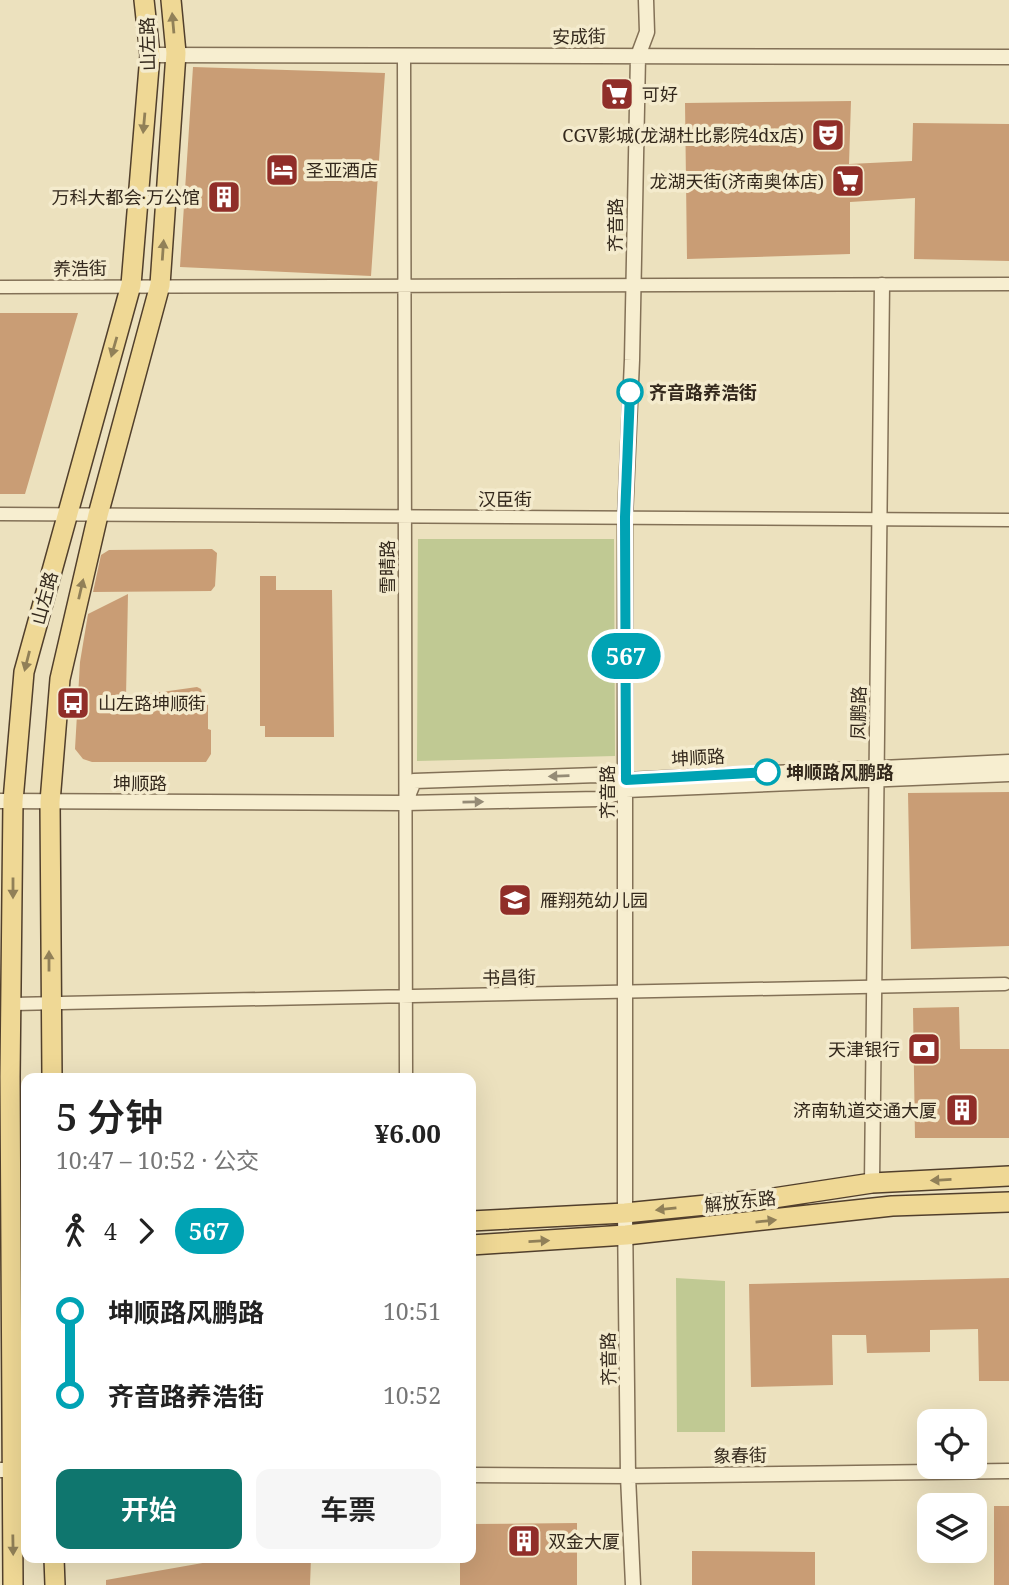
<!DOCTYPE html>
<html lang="zh">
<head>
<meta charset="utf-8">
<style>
  body { margin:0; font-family:"Noto Serif","Noto Sans SC",serif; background:#f6f6f6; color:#222; height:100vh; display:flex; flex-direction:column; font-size:26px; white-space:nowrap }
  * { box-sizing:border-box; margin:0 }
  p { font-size:23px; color:#767676 }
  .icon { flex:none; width:38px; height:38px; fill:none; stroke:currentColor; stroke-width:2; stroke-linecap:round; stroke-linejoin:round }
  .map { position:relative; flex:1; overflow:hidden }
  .drawer { position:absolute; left:21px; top:1073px; width:455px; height:490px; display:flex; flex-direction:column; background:#fff; border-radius:14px; box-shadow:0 7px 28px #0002 }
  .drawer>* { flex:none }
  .badge { padding:0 14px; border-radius:23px; font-size:24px; line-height:46px }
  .fabs { position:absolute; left:917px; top:1409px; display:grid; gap:14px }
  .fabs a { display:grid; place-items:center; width:70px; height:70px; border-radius:14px; background:#fff; box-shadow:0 7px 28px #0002; font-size:35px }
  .map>.badge { position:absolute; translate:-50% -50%; box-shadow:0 0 0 4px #fff }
  .legs { display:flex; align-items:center; gap:10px; height:77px; padding:0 35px; font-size:23px }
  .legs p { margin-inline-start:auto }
  .headline { display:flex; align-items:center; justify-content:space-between; height:119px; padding:0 35px }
  h1 { font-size:38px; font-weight:600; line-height:52px }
  .button { display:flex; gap:14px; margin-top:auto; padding:14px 35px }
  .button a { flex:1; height:80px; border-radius:14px; background:#0f766e; color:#fff; font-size:28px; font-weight:600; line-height:80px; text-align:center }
  .button a+a { background:#f6f6f6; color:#222 }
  ul { padding:0 35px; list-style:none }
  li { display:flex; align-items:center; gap:24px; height:84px; font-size:26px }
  li i { display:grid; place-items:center; width:10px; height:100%; margin:0 9px; background:currentColor }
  li i::after { content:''; width:18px; height:18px; margin:-9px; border:5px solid; border-radius:50%; background:#fff }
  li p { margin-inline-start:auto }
  li:first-child i { background:linear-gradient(#0000 50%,currentColor 0) }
  li:last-child i { background:linear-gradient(currentColor 50%,#0000 0) }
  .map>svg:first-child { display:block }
  .green { fill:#c0c993 }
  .building { fill:#c99d75 }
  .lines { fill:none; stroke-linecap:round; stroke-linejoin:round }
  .minor-casing { stroke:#837157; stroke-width:15 }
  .tertiary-casing { stroke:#837157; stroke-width:17 }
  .primary-casing { stroke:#513f2c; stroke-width:22 }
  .minor { stroke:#f7eed0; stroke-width:12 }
  .tertiary { stroke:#f7eed0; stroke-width:14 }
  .primary { stroke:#efd895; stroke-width:19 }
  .oneway { fill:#918058 }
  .oneway2 { fill:#958b76 }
  .line-1-casing { stroke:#fff; stroke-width:16 }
  .line-1 { stroke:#00a3b4; stroke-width:10 }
  .stop-1-dot { fill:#fff; stroke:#00a3b4; stroke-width:3.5 }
  .labels { text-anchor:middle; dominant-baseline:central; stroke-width:7; stroke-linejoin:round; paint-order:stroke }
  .street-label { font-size:18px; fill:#33281c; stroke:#f4ebcd }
  .poi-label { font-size:18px; fill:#33281c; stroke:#f4ebcd; text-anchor:start }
  .stop-label { font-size:18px; font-weight:bold; fill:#33281c; stroke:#f4ebcd; text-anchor:start }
</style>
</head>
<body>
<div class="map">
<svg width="1009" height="1585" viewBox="0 0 1009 1585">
  <rect width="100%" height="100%" fill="#ece1be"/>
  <path class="green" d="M 418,539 L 614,539 L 615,756 L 417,761 Z
    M 676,1278 L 725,1281 L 725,1432 L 677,1432 Z"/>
  <path class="building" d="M 193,67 L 385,73 L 371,276 L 180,267 Z
    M 851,101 L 849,164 L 912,161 L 913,123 L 1009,124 L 1009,261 L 914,259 L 915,198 L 850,202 L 850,254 L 687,259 L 685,103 Z
    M 0,313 L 78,313 L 25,494 L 0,494 Z
    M 212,549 L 217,553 L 215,586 L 211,591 L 93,592 L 101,555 L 109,550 Z
    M 260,576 L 276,576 L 276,590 L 332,590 L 334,737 L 265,737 L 265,726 L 260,726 Z
    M 128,594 L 126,697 L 197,687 L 201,689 L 204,701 L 208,701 L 208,729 L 211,730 L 211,754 L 206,762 L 92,762 L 83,759 L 75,749 L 80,662 L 88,614 Z
    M 1009,792 L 1009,946 L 911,949 L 908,793 Z
    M 959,1007 L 960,1049 L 1009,1049 L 1009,1138 L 915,1138 L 913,1008 Z
    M 1009,1278 L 1009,1381 L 979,1381 L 978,1329 L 930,1330 L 930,1352 L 867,1353 L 866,1335 L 832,1335 L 833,1385 L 751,1387 L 749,1284 Z
    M 994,1506 L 1009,1506 L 1009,1585 L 994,1585 Z
    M 577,1523 L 577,1585 L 460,1585 L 460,1558 L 471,1558 L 471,1524 Z
    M 692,1551 L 815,1552 L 815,1585 L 692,1585 Z
    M 231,1558 L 311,1558 L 310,1585 L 106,1585 L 106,1580 Z"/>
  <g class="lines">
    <defs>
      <path id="minor" d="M 404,57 L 406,1078
        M 0,287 L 1009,284
        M 0,514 L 1009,520
        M 13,1004 L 1005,984"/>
      <path id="tertiary" d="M 150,55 L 1009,57
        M 0,801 L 405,803 L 599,799 L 626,790 L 1009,774
        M 405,803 L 414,781 L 598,775 L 626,780 L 1009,762
        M 872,1183 L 882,285
        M 0,1470 L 26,1470
        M 471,1475 L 628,1476 L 1009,1471
        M 633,1585 L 628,1476 L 625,1213 L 625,518 L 632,360 L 638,56 L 647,32 L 646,0"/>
      <path id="primary" d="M 52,1078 L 50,802 L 60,679 L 98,515 L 160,285 L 176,53 L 171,0
        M 471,1221 L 625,1213 L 767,1199 L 872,1183 L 1009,1176
        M 471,1245 L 626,1235 L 892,1206 L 1009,1202
        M 54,1558 L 55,1585
        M 13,1585 L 10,1077 L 13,801 L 24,672 L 131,285 L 150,55 L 144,0"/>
    </defs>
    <use href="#minor" class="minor-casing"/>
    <use href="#tertiary" class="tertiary-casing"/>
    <use href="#primary" class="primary-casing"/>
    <use href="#minor" class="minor"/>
    <use href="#tertiary" class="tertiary"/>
    <use href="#primary" class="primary"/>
  </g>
  <defs><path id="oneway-solid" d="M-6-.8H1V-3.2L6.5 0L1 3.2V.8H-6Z" transform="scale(1.75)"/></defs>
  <g class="oneway">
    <use href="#oneway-solid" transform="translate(173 23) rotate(-95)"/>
    <use href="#oneway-solid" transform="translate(144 123) rotate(95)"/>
    <use href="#oneway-solid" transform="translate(163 250) rotate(-86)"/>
    <use href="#oneway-solid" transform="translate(114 347) rotate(106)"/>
    <use href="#oneway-solid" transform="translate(81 589) rotate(-77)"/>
    <use href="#oneway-solid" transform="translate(27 661) rotate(104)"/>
    <use href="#oneway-solid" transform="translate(13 888) rotate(90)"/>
    <use href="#oneway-solid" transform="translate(49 961) rotate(-90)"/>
    <use href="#oneway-solid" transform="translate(941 1180) rotate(177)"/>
    <use href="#oneway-solid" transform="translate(666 1209) rotate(174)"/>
    <use href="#oneway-solid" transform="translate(766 1221) rotate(-6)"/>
    <use href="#oneway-solid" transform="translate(539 1241) rotate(-3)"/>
    <use href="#oneway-solid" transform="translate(13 1545) rotate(89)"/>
  </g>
  <g class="oneway2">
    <use href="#oneway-solid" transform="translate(559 776) rotate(178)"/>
    <use href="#oneway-solid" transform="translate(473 802) rotate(-1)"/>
  </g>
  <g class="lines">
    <defs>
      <path id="line-1" d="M 630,392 L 625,517 L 626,780 L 767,772"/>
    </defs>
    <use href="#line-1" class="line-1-casing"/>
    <use href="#line-1" class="line-1"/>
  </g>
  <defs>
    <symbol id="supermarket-square" viewBox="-11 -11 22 22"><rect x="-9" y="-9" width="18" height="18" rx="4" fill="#902e29" stroke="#f4ebcd"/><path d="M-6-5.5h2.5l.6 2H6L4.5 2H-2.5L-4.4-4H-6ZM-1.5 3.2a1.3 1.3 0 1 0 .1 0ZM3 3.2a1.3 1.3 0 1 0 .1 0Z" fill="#fff"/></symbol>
    <symbol id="theatre-square" viewBox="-11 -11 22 22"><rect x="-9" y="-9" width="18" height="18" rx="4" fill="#902e29" stroke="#f4ebcd"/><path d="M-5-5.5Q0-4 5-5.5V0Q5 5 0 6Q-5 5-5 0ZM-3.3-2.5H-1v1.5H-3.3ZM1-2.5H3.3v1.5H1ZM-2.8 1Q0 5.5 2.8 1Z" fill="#fff"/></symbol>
    <symbol id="hotel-square" viewBox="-11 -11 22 22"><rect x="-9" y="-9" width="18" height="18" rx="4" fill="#902e29" stroke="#f4ebcd"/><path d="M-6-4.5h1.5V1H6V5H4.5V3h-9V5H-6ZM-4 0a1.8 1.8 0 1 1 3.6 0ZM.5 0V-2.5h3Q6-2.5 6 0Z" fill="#fff"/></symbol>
    <symbol id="building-square" viewBox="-11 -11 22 22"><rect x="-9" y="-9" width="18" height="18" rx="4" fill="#902e29" stroke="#f4ebcd"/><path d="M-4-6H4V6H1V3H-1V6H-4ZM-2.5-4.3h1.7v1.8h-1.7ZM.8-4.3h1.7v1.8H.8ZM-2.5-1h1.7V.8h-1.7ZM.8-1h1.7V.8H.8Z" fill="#fff"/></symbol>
    <symbol id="bus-square" viewBox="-11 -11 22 22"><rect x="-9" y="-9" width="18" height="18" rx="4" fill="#902e29" stroke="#f4ebcd"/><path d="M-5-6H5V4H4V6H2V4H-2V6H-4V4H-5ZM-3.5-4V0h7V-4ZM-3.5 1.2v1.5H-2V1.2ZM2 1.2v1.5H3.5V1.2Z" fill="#fff"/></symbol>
    <symbol id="school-square" viewBox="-11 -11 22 22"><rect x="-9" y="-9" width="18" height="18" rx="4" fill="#902e29" stroke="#f4ebcd"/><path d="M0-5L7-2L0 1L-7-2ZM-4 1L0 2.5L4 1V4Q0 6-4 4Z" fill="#fff"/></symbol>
    <symbol id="bank-square" viewBox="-11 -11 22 22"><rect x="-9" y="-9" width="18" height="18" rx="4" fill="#902e29" stroke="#f4ebcd"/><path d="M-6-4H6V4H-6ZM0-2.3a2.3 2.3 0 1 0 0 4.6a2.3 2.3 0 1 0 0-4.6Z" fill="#fff"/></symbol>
  </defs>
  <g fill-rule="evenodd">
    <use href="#supermarket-square" x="598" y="75" width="38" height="38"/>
    <use href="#theatre-square" x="809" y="116" width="38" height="38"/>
    <use href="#hotel-square" x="263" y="151" width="38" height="38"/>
    <use href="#supermarket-square" x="829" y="162" width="38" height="38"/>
    <use href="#building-square" x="205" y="178" width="38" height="38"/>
    <use href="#bus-square" x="54" y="684" width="38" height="38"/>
    <use href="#school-square" x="496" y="881" width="38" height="38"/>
    <use href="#bank-square" x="905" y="1030" width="38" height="38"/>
    <use href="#building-square" x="943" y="1091" width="38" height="38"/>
    <use href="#building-square" x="505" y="1522" width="38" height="38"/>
  </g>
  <g class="stop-1-dot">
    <circle cx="630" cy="392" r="12"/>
    <circle cx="767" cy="772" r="12"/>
  </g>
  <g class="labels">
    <g class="street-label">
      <text transform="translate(579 36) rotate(-1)">安成街</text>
      <text transform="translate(147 44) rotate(-92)">山左路</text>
      <text transform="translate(615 225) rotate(-90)">齐音路</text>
      <text transform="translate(80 268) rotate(-1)">养浩街</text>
      <text x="505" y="499">汉臣街</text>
      <text transform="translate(387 567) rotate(-90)">雪晴路</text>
      <text transform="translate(44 598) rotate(-75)">山左路</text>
      <text transform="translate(858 713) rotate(-89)">凤鹏路</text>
      <text transform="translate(698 757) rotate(-3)">坤顺路</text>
      <text x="140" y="783">坤顺路</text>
      <text transform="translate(607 792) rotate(-90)">齐音路</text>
      <text transform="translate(509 977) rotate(-1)">书昌街</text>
      <text transform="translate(740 1201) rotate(-6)">解放东路</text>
      <text transform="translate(608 1359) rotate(-91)">齐音路</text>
      <text transform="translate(740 1455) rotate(-1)">象春街</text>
    </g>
    <g class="poi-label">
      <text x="642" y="94">可好</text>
      <text x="804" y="135" text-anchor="end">CGV影城(龙湖杜比影院4dx店)</text>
      <text x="306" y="170">圣亚酒店</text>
      <text x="824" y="181" text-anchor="end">龙湖天街(济南奥体店)</text>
      <text x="200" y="197" text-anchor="end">万科大都会·万公馆</text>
      <text x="98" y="703">山左路坤顺街</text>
      <text x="540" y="900">雁翔苑幼儿园</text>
      <text x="900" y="1049" text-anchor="end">天津银行</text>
      <text x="937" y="1110" text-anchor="end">济南轨道交通大厦</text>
      <text x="548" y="1541">双金大厦</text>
    </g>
    <g class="stop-label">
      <text x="649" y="392">齐音路养浩街</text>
      <text x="786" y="772">坤顺路风鹏路</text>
    </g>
  </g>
</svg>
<div class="fabs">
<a><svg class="icon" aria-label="locate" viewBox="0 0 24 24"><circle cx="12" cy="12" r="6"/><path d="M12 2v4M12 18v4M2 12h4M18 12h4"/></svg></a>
<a><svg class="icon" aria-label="layers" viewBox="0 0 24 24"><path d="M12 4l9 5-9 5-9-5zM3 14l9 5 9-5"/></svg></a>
</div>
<b class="badge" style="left:626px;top:656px;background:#00a3b4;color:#fff">567</b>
<section class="drawer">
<div class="headline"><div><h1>5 分钟</h1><p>10:47 – 10:52 · 公交</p></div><b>¥6.00</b></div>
<div class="legs"><svg class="icon" aria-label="walk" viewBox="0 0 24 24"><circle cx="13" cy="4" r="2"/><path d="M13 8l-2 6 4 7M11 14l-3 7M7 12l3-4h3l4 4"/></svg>4<svg class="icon" aria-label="forward" viewBox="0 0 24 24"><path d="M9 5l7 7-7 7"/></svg><b class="badge" style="background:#00a3b4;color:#fff">567</b></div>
<ul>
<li><i style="color:#00a3b4"></i><b>坤顺路风鹏路</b><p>10:51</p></li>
<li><i style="color:#00a3b4"></i><b>齐音路养浩街</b><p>10:52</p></li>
</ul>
<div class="button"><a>开始</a><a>车票</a></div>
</section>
</div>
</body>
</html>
